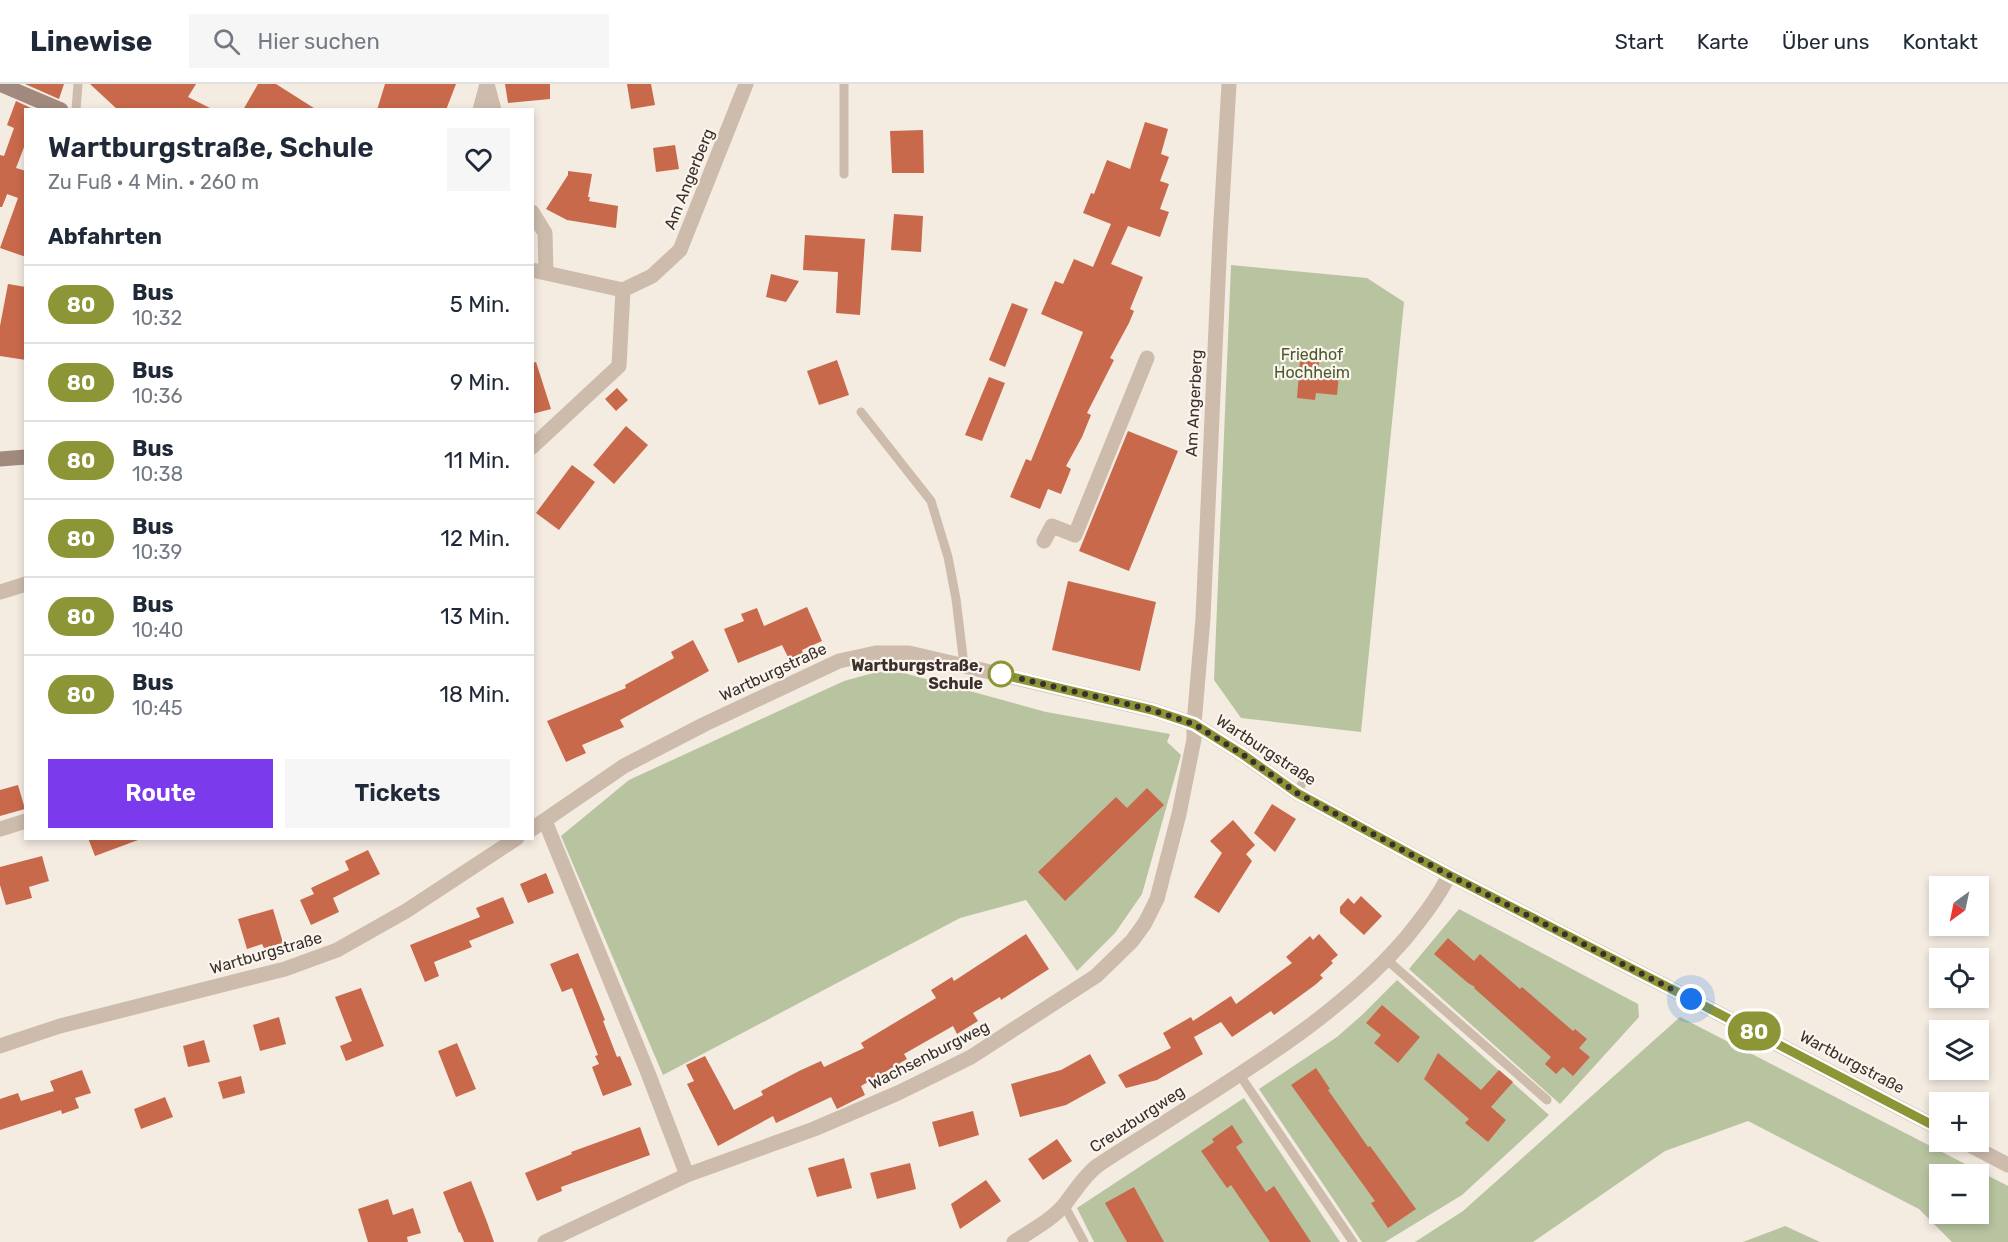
<!DOCTYPE html>
<html lang="de">
<head>
<meta charset="utf-8">
<style>
  body { margin:0; font-family:Rubik,sans-serif; background:#f6f6f7; color:#1f2937; height:100vh; display:flex; flex-direction:column; font-size:22px; white-space:nowrap }
  * { box-sizing:border-box; margin:0 }
  p { font-size:20px; color:#747a83 }
  .icon { flex:none; width:33px; height:33px; fill:none; stroke:currentColor; stroke-width:2; stroke-linecap:round; stroke-linejoin:round }
  .map { position:relative; flex:1; overflow:hidden }
  .side { position:absolute; left:24px; top:24px; width:510px; height:732px; display:flex; flex-direction:column; background:#fff; border-radius:0px; box-shadow:0 3px 9px #0003 }
  .side>* { flex:none }
  .badge { padding:0 12px; border-radius:20px; font-size:21px; line-height:39px }
  .needle { width:39px; rotate:213deg }
  .tools { position:absolute; left:1929px; top:792px; display:grid; gap:12px }
  .tools a { display:grid; place-items:center; width:60px; height:60px; border-radius:0px; background:#fff; box-shadow:0 3px 9px #0003; font-size:30px }
  .you { position:absolute; width:30px; height:30px; margin:-15px; border:4px solid #fff; border-radius:50%; background:#1a73e8; box-shadow:0 0 0 9px #1a73e833 }
  .map>.badge { position:absolute; translate:-50% -50%; box-shadow:0 0 0 3px #fff }
  h2 { padding:0 24px; font-size:22px; line-height:54px }
  .round { display:grid; place-items:center; flex:none; width:63px; height:63px; border-radius:0px; background:#f6f6f7 }
  .summary { display:flex; align-items:center; justify-content:space-between; height:102px; padding:0 24px }
  h1 { font-size:28px; font-weight:600; line-height:45px }
  .button { display:flex; gap:12px; margin-top:auto; padding:12px 24px }
  .button a { flex:1; height:69px; border-radius:0px; background:#7c3aed; color:#fff; font-size:24px; font-weight:600; line-height:69px; text-align:center }
  .button a+a { background:#f6f6f7; color:#1f2937 }
  ul { padding:0; list-style:none }
  li { display:flex; align-items:center; gap:18px; height:78px; padding:0 24px; border-top:2px solid #e0e1e3 }
  li div { flex:1 }
  li b { display:block; font-size:22px }
  li em { font-style:normal }
  li .badge { min-width:66px; font-weight:700; text-align:center }
  header { display:flex; align-items:center; gap:36px; box-sizing:border-box; height:84px; padding:0 30px; background:#fff; border-bottom:2px solid #e0e1e3 }
  header strong { font-size:28px }
  nav { display:flex; gap:33px; margin-inline-start:auto; font-size:21px }
  .search { width:420px; height:54px; background:#f6f6f7; display:flex; align-items:center; gap:15px; box-sizing:border-box; padding:0 21px; border-radius:0px; color:#747a83; font-size:22px }
  .map>svg:first-child { display:block }
  .green { fill:#b8c4a0; fill-rule:evenodd }
  .building { fill:#c8694b }
  .lines { fill:none; stroke-linecap:round; stroke-linejoin:round }
  .lane { stroke:#cdbbac; stroke-width:9 }
  .street { stroke:#cdbbac; stroke-width:15 }
  .secondary { stroke:#a18a7d; stroke-width:15 }
  .line-casing { stroke:#fff; stroke-width:14 }
  .line { stroke:#8d9637; stroke-width:9 }
  .walk { stroke:#3b302b; stroke-width:6; stroke-dasharray:0 10.8 }
  .stop-dot { fill:#fff; stroke:#8d9637; stroke-width:3 }
  .labels { text-anchor:middle; dominant-baseline:central; stroke-width:4.5; stroke-linejoin:round; paint-order:stroke }
  .street-label { font-size:16px; fill:#3b302b; stroke:#fbf5ee }
  .park-label { font-size:16px; fill:#4a5a2e; stroke:#fbf5ee }
  .stop-label { font-size:16px; font-weight:bold; fill:#3b302b; stroke:#fbf5ee; text-anchor:end }
</style>
</head>
<body>
<header>
<strong>Linewise</strong>
<div class="search"><svg class="icon" aria-label="search" viewBox="0 0 24 24"><circle cx="10" cy="10" r="6"/><path d="M15 15l6 6"/></svg>Hier suchen</div>
<nav><a>Start</a><a>Karte</a><a>Über uns</a><a>Kontakt</a></nav>
</header>
<div class="map">
<svg width="2008" height="1158" viewBox="0 0 2008 1158">
  <rect width="100%" height="100%" fill="#f4ebe1"/>
  <path class="green" d="M 1231,181 L 1367,194 L 1404,218 L 1361,648 L 1241,634 L 1214,596 Z
    M 877,588 L 904,589 L 1046,628 L 1170,650 L 1167,658 L 1181,671 L 1142,810 L 1115,849 L 1077,887 L 1026,816 L 960,834 L 663,991 L 561,752 L 629,696 L 844,597 Z
    M 1459,825 L 1638,920 L 1639,933 L 1560,1020 L 1409,885 Z
    M 1397,896 L 1549,1031 L 1462,1111 L 1385,1158 L 1362,1158 L 1259,1005 L 1337,953 L 1362,931 Z
    M 1680,933 L 2008,1102 L 2008,1158 L 1952,1158 L 1919,1125 L 1748,1037 L 1665,1067 L 1533,1158 L 1415,1158 L 1463,1127 ZM 1978,1090 L 1978,1130 L 1940,1130 L 1940,1090 Z
    M 1244,1014 L 1340,1158 L 1094,1158 L 1077,1124 Z
    M 1785,1142 L 1820,1158 L 1743,1158 Z"/>
  <path class="building" d="M 25,0 L 64,0 L 59,15 Z
    M 90,0 L 196,0 L 188,13 L 214,26 L 118,26 Z
    M 258,0 L 276,0 L 317,26 L 243,26 Z
    M 385,0 L 456,0 L 446,26 L 377,26 Z
    M 505,0 L 550,0 L 550,15 L 508,19 Z
    M 627,0 L 651,0 L 655,21 L 631,25 Z
    M 16,17 L 35,26 L 26,26 L 26,58 L 16,84 L 26,87 L 26,173 L 0,164 L 18,114 L 7,110 L 8,108 L 2,123 L 0,123 L 0,71 L 4,72 L 14,44 L 7,41 Z
    M 1145,38 L 1168,45 L 1161,70 L 1169,73 L 1160,97 L 1169,100 L 1160,125 L 1169,128 L 1160,153 L 1128,142 L 1111,180 L 1143,193 L 1130,225 L 1134,227 L 1129,239 L 1110,274 L 1114,276 L 1087,329 L 1091,331 L 1082,353 L 1066,382 L 1071,385 L 1061,410 L 1048,405 L 1040,425 L 1010,413 L 1026,375 L 1031,377 L 1083,248 L 1041,230 L 1055,197 L 1063,200 L 1074,175 L 1093,183 L 1111,140 L 1083,129 L 1091,109 L 1094,110 L 1107,76 L 1130,85 Z
    M 923,46 L 924,89 L 892,89 L 890,47 Z
    M 675,61 L 679,85 L 656,88 L 653,64 Z
    M 568,87 L 592,90 L 588,113 L 590,113 L 589,117 L 618,122 L 616,144 L 567,136 L 546,125 L 568,91 Z
    M 894,130 L 923,132 L 921,168 L 891,166 Z
    M 805,151 L 865,155 L 860,231 L 836,229 L 838,188 L 803,186 Z
    M 771,190 L 799,197 L 786,218 L 766,213 Z
    M 8,200 L 26,203 L 26,276 L 0,272 L 0,242 Z
    M 1012,219 L 1028,225 L 1005,283 L 989,276 Z
    M 837,276 L 849,311 L 819,321 L 807,287 Z
    M 1300,276 L 1319,278 L 1318,289 L 1339,291 L 1337,311 L 1316,309 L 1315,316 L 1297,314 Z
    M 536,278 L 551,325 L 532,330 L 532,279 Z
    M 989,293 L 1005,299 L 982,357 L 965,351 Z
    M 617,304 L 628,316 L 616,327 L 605,315 Z
    M 626,342 L 648,361 L 614,400 L 593,381 Z
    M 1128,347 L 1178,367 L 1129,487 L 1079,467 Z
    M 572,381 L 595,398 L 559,446 L 536,429 Z
    M 1068,497 L 1156,518 L 1140,587 L 1052,566 Z
    M 807,523 L 822,557 L 802,566 L 803,569 L 789,575 L 782,561 L 738,579 L 724,545 L 744,537 L 741,530 L 757,524 L 764,542 Z
    M 693,556 L 709,587 L 620,636 L 624,643 L 582,661 L 586,669 L 566,678 L 547,637 L 626,604 L 625,601 L 674,574 L 671,568 Z
    M 18,701 L 25,725 L 0,732 L 0,706 Z
    M 1147,704 L 1164,721 L 1065,817 L 1038,788 L 1116,713 L 1127,724 Z
    M 1272,720 L 1296,735 L 1275,768 L 1254,749 Z
    M 1233,736 L 1255,761 L 1246,770 L 1252,777 L 1219,829 L 1194,813 L 1222,769 L 1210,757 Z
    M 88,754 L 138,754 L 138,756 L 95,772 Z
    M 368,766 L 380,790 L 333,814 L 339,828 L 311,841 L 300,816 L 314,810 L 311,804 L 349,786 L 345,777 Z
    M 42,772 L 49,797 L 29,803 L 32,814 L 6,821 L 0,801 L 0,783 Z
    M 546,789 L 554,809 L 528,819 L 520,800 Z
    M 1361,812 L 1382,832 L 1364,851 L 1340,829 L 1340,823 L 1348,814 L 1354,820 Z
    M 503,813 L 514,839 L 469,857 L 472,863 L 434,878 L 439,892 L 425,898 L 410,861 L 480,833 L 476,824 Z
    M 273,825 L 283,859 L 264,864 L 262,860 L 247,865 L 238,835 Z
    M 1026,850 L 1049,885 L 1001,916 L 1000,913 L 973,929 L 978,937 L 957,950 L 953,942 L 904,970 L 907,975 L 861,1002 L 865,1011 L 837,1025 L 831,1013 L 776,1039 L 773,1032 L 718,1062 L 687,1000 L 694,997 L 686,981 L 705,972 L 734,1026 L 763,1011 L 761,1007 L 799,987 L 821,977 L 824,983 L 864,964 L 861,959 L 936,914 L 931,906 L 952,893 L 954,897 Z
    M 1319,850 L 1338,871 L 1331,877 L 1333,879 L 1320,891 L 1323,894 L 1315,901 L 1274,931 L 1271,927 L 1232,953 L 1221,938 L 1194,953 L 1203,970 L 1157,996 L 1126,1004 L 1118,991 L 1171,964 L 1163,949 L 1191,933 L 1193,937 L 1231,912 L 1236,920 L 1292,879 L 1286,873 L 1310,852 L 1313,856 Z
    M 1448,854 L 1474,877 L 1480,870 L 1520,905 L 1522,903 L 1573,947 L 1575,945 L 1587,955 L 1579,964 L 1590,973 L 1573,992 L 1563,983 L 1556,990 L 1545,980 L 1551,973 L 1474,904 L 1475,903 L 1468,899 L 1434,870 Z
    M 578,869 L 605,936 L 603,937 L 617,973 L 620,972 L 632,1001 L 603,1012 L 592,983 L 599,980 L 595,972 L 598,971 L 572,904 L 562,908 L 550,880 Z
    M 361,904 L 384,962 L 346,977 L 340,962 L 352,957 L 335,913 Z
    M 1382,921 L 1420,953 L 1398,979 L 1374,959 L 1381,951 L 1366,939 Z
    M 279,933 L 286,960 L 260,967 L 253,941 Z
    M 204,956 L 210,978 L 188,983 L 183,962 Z
    M 457,959 L 476,1005 L 456,1013 L 438,967 Z
    M 1438,969 L 1481,1006 L 1499,986 L 1513,998 L 1491,1023 L 1506,1036 L 1488,1058 L 1465,1039 L 1469,1035 L 1424,995 Z
    M 1090,970 L 1106,999 L 1066,1021 L 1020,1033 L 1011,1000 L 1061,986 Z
    M 1316,984 L 1330,1005 L 1328,1006 L 1368,1063 L 1370,1062 L 1416,1125 L 1388,1144 L 1371,1119 L 1375,1117 L 1291,1001 Z
    M 82,986 L 91,1009 L 75,1014 L 79,1024 L 62,1030 L 61,1026 L 0,1046 L 0,1015 L 18,1009 L 21,1017 L 54,1007 L 50,997 Z
    M 241,992 L 245,1009 L 223,1015 L 218,998 Z
    M 165,1013 L 173,1033 L 141,1045 L 134,1025 Z
    M 973,1027 L 979,1051 L 939,1063 L 932,1038 Z
    M 1232,1041 L 1243,1058 L 1236,1063 L 1266,1108 L 1274,1102 L 1311,1158 L 1270,1158 L 1231,1101 L 1227,1104 L 1201,1067 L 1214,1058 L 1212,1055 Z
    M 640,1043 L 650,1071 L 561,1103 L 562,1107 L 537,1117 L 525,1089 L 572,1070 L 571,1068 Z
    M 1057,1055 L 1072,1077 L 1043,1096 L 1028,1075 Z
    M 844,1074 L 852,1104 L 817,1113 L 808,1084 Z
    M 910,1079 L 916,1105 L 877,1115 L 870,1089 Z
    M 986,1096 L 1001,1117 L 960,1145 L 951,1120 Z
    M 471,1097 L 487,1138 L 494,1158 L 464,1158 L 460,1148 L 459,1149 L 443,1108 Z
    M 1134,1103 L 1164,1158 L 1127,1158 L 1105,1119 Z
    M 388,1115 L 393,1131 L 413,1124 L 421,1149 L 407,1153 L 408,1158 L 368,1158 L 358,1125 Z"/>
  <g class="lines">
    <path class="lane" d="M 76,26 L 78,0
      M 844,90 L 844,0
      M 861,328 L 931,417 L 948,473 L 956,515 L 964,581
      M 1297,709 L 1306,692
      M 1387,876 L 1547,1016
      M 1239,990 L 1353,1158
      M 1064,1121 L 1084,1158"/>
    <path class="street" d="M 487,0 L 494,26
      M 480,26 L 487,0
      M 532,128 L 545,149 L 546,189
      M 532,186 L 623,206 L 652,192 L 680,166 L 746,0
      M 532,363 L 619,282 L 623,206
      M 1044,457 L 1052,442 L 1075,451 L 1147,274
      M 0,508 L 26,500
      M 545,737 L 648,989 L 687,1091
      M 0,745 L 26,737
      M 532,745 L 624,682 L 705,640 L 839,577 L 876,569 L 909,569 L 1152,626 L 1194,640 L 1242,670 L 1297,709 L 1449,791 L 1691,915 L 1940,1045
      M 0,962 L 60,942 L 285,885 L 337,866 L 406,827 L 517,754
      M 1964,1058 L 2008,1081
      M 545,1158 L 687,1091 L 814,1045 L 898,1009 L 971,973 L 1096,892 L 1132,857 L 1145,839 L 1157,815 L 1179,730 L 1194,655 L 1194,640 L 1203,534 L 1220,154 L 1229,0
      M 1014,1158 C 1030,1147 1052,1136 1065,1120 C 1075,1107 1084,1092 1097,1082 C 1116,1069 1136,1057 1155,1045 C 1241,989 1338,933 1405,855 C 1421,835 1438,814 1449,791"/>
    <path class="secondary" d="M 0,0 L 61,26
      M 0,375 L 26,373"/>
  </g>
  <g class="lines">
    <defs>
      <path id="line" d="M 1000,590 L 1152,626 L 1194,640 L 1242,670 L 1297,709 L 1449,791 L 1691,915 L 1940,1045"/>
    </defs>
    <use href="#line" class="line-casing"/>
    <use href="#line" class="line"/>
    <path class="walk" d="M 1001,590 L 1152,626 L 1194,640 L 1242,670 L 1297,709 L 1449,791 L 1691,915"/>
  </g>
  <circle class="stop-dot" cx="1001" cy="590" r="12"/>
  <g class="labels">
    <g class="street-label">
      <text transform="translate(689 95) rotate(-68)">Am Angerberg</text>
      <text transform="translate(1194 319) rotate(-87)">Am Angerberg</text>
      <text transform="translate(773 588) rotate(-25)">Wartburgstraße</text>
      <text transform="translate(1266 666) rotate(33)">Wartburgstraße</text>
      <text transform="translate(266 869) rotate(-16)">Wartburgstraße</text>
      <text transform="translate(929 971) rotate(-27)">Wachsenburgweg</text>
      <text transform="translate(1852 978) rotate(28)">Wartburgstraße</text>
      <text transform="translate(1137 1035) rotate(-33)">Creuzburgweg</text>
    </g>
    <g class="park-label">
      <text x="1312" y="270">Friedhof<tspan x="1312" dy="18">Hochheim</tspan></text>
    </g>
    <g class="stop-label">
      <text x="983" y="581">Wartburgstraße,<tspan x="983" dy="18">Schule</tspan></text>
    </g>
  </g>
</svg>
<div class="tools">
<a><svg class="needle" viewBox="-14 -14 28 28"><path d="M0-13l5 13h-10z" fill="#e53935"/><path d="M0 13l5-13h-10z" fill="#747a83"/></svg></a>
<a><svg class="icon" aria-label="locate" viewBox="0 0 24 24"><circle cx="12" cy="12" r="6"/><path d="M12 2v4M12 18v4M2 12h4M18 12h4"/></svg></a>
<a><svg class="icon" aria-label="layers" viewBox="0 0 24 24"><path d="M12 4l9 5-9 5-9-5zM3 14l9 5 9-5"/></svg></a>
<a>+</a>
<a>−</a>
</div>
<div class="you" style="left:1691px;top:915px"></div>
<b class="badge" style="left:1754px;top:947px;background:#8d9637;color:#fff">80</b>
<section class="side">
<div class="summary"><div><h1>Wartburgstraße, Schule</h1><p>Zu Fuß · 4 Min. · 260 m</p></div><a class="round"><svg class="icon" aria-label="heart" viewBox="0 0 24 24"><path d="M12 20l-8-8c-3-5 5-10 8-4 3-6 11-1 8 4z"/></svg></a></div>
<h2>Abfahrten</h2>
<ul>
<li><span class="badge" style="background:#8d9637;color:#fff">80</span><div><b>Bus</b><p>10:32</p></div><em>5 Min.</em></li>
<li><span class="badge" style="background:#8d9637;color:#fff">80</span><div><b>Bus</b><p>10:36</p></div><em>9 Min.</em></li>
<li><span class="badge" style="background:#8d9637;color:#fff">80</span><div><b>Bus</b><p>10:38</p></div><em>11 Min.</em></li>
<li><span class="badge" style="background:#8d9637;color:#fff">80</span><div><b>Bus</b><p>10:39</p></div><em>12 Min.</em></li>
<li><span class="badge" style="background:#8d9637;color:#fff">80</span><div><b>Bus</b><p>10:40</p></div><em>13 Min.</em></li>
<li><span class="badge" style="background:#8d9637;color:#fff">80</span><div><b>Bus</b><p>10:45</p></div><em>18 Min.</em></li>
</ul>
<div class="button"><a>Route</a><a>Tickets</a></div>
</section>
</div>
</body>
</html>
